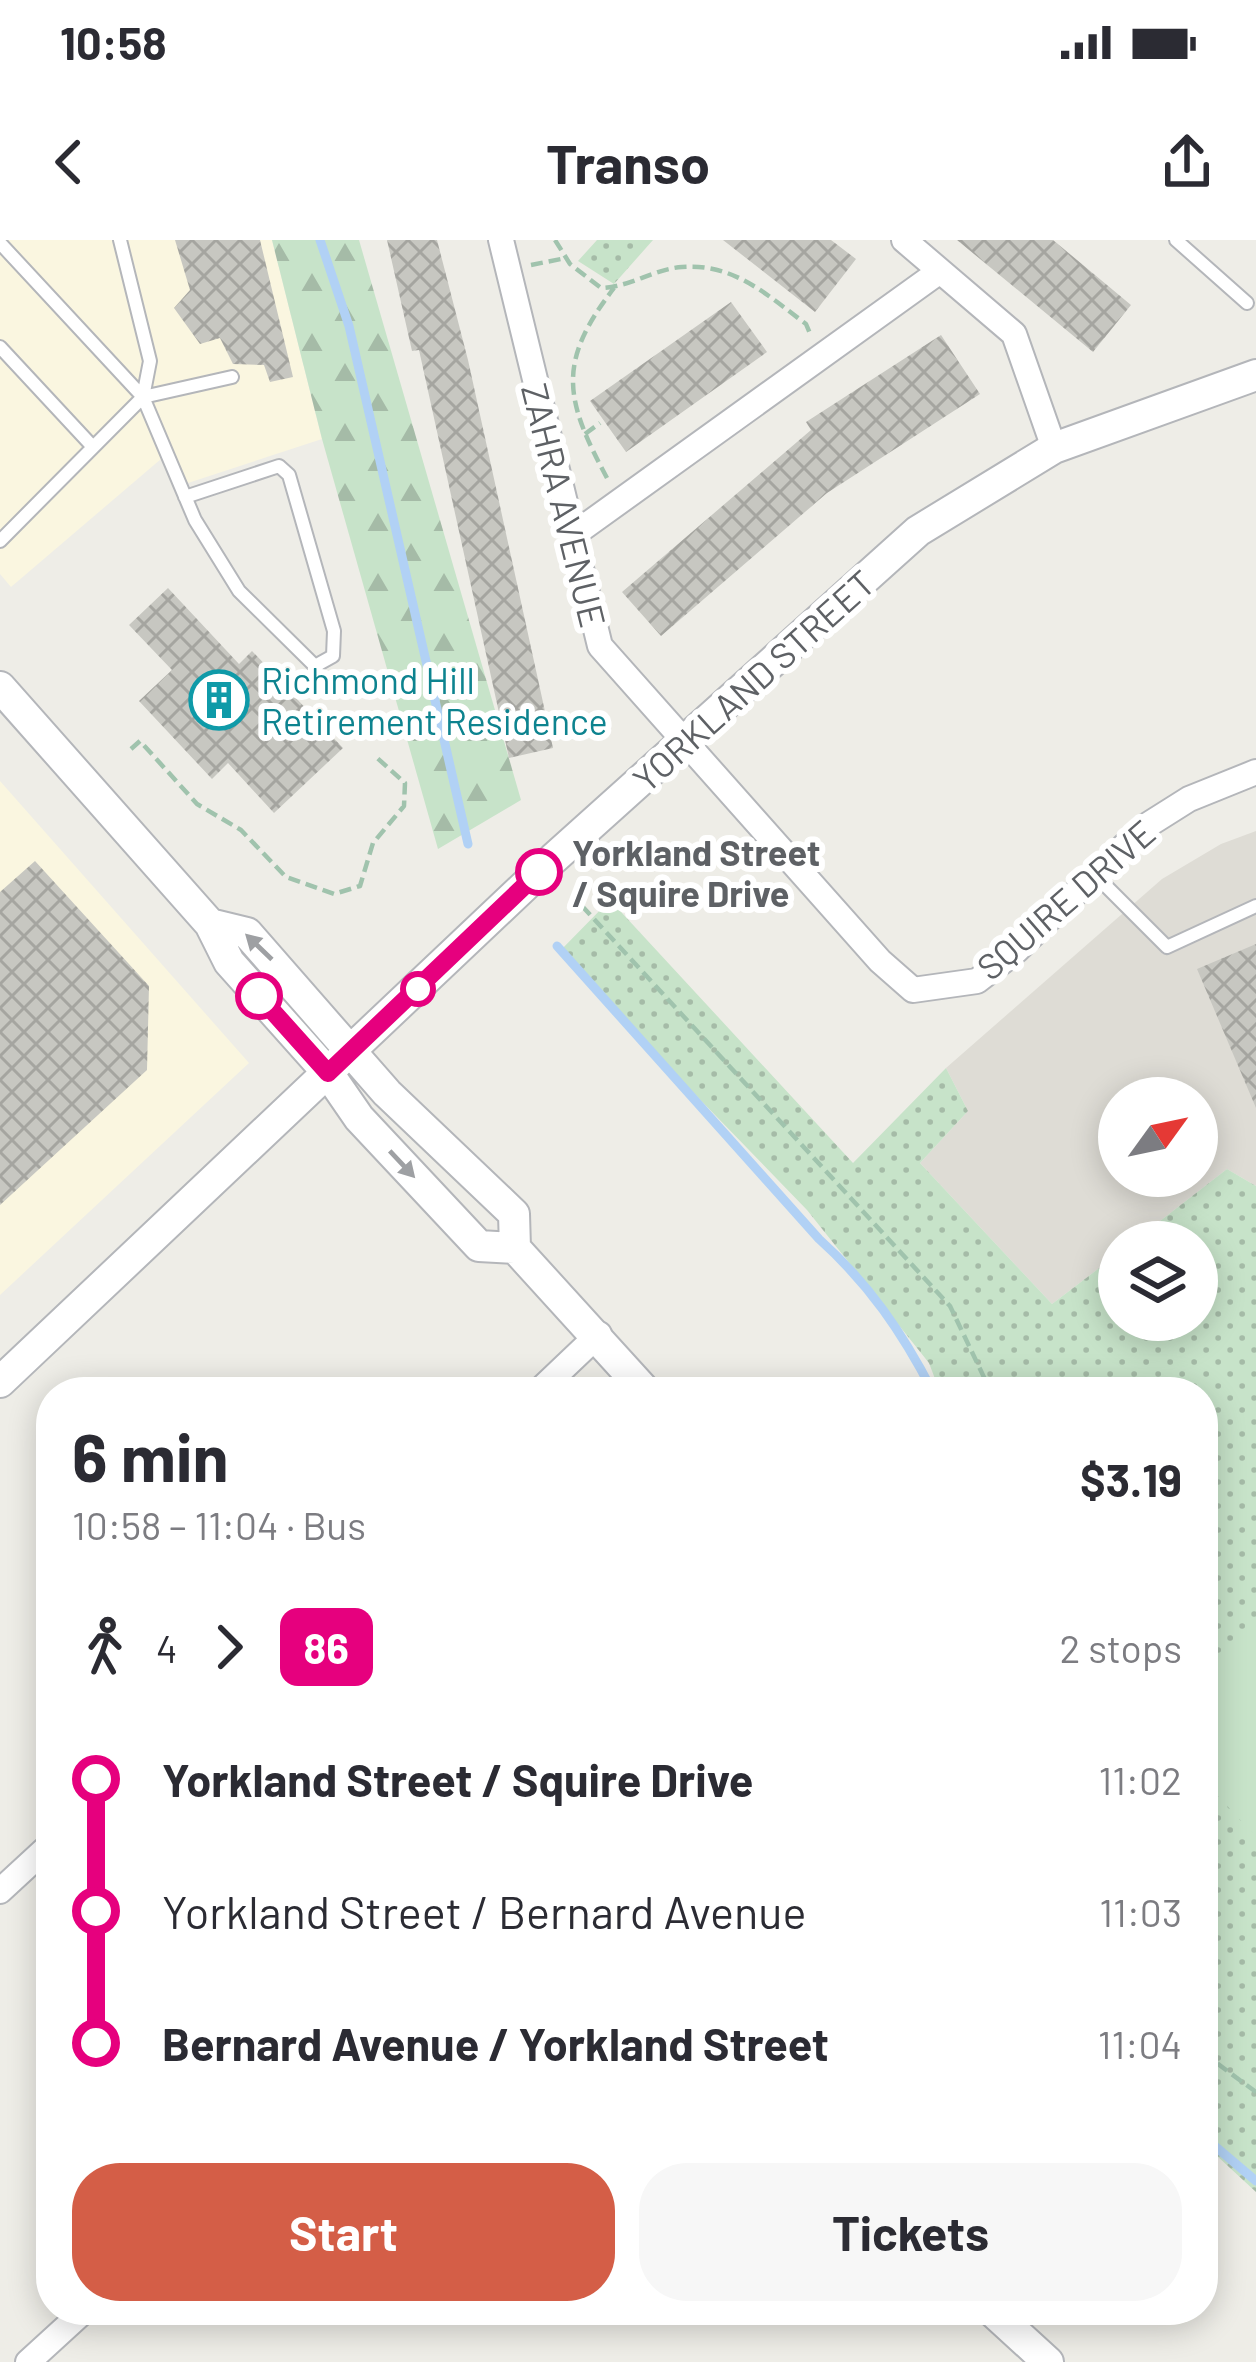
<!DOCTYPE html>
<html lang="en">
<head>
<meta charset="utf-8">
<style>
  body { margin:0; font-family:Barlow,sans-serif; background:#f7f7f7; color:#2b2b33; height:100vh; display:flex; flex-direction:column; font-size:45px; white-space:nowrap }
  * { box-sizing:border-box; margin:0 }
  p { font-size:39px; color:#7c7c81 }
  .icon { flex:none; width:66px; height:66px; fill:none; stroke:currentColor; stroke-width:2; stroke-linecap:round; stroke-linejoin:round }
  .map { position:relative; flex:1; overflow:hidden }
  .drawer { position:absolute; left:36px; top:1137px; width:1182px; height:948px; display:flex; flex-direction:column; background:#fff; border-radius:48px; box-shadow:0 6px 30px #0003 }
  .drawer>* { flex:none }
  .badge { padding:0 24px; border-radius:18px; font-size:42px; line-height:78px }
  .needle { width:78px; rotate:57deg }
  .tools { position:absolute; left:1098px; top:837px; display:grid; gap:24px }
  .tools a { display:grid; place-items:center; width:120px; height:120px; border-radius:50%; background:#fff; box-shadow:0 6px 30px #0003; font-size:60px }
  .map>.badge { position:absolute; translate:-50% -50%; box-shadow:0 0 0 6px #fff }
  .legs { display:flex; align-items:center; gap:18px; height:132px; padding:0 36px; font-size:39px }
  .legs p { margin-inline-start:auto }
  .overview { display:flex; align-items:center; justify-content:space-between; height:204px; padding:0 36px }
  h1 { font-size:66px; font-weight:700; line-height:90px }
  .cta { display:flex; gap:24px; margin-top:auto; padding:24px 36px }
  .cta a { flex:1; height:138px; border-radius:48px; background:#d45e47; color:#fff; font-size:48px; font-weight:700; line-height:138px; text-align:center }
  .cta a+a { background:#f7f7f7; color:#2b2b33 }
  ul { padding:0 36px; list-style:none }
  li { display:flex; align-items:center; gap:42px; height:132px; font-size:45px }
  li i { display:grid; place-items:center; width:18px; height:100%; margin:0 15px; background:currentColor }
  li i::after { content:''; width:30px; height:30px; margin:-15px; border:9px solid; border-radius:50%; background:#fff }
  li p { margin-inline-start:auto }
  li:first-child i { background:linear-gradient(#0000 50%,currentColor 0) }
  li:last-child i { background:linear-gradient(currentColor 50%,#0000 0) }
  .status { display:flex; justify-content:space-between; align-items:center; height:84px; padding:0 60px; background:#fff; direction:ltr }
  .status svg { height:33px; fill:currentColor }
  header { display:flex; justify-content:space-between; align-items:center; height:156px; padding:0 36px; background:#fff; font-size:54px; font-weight:700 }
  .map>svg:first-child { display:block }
  .commercial { fill:#faf6e0 }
  .education { fill:#dedcd5; fill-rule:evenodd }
  .forest { fill:url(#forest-firs) }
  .park { fill:url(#park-dots) }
  .pitch { fill:#c7e3c9 }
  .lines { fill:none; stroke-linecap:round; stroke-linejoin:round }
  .stream { stroke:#b1d1f5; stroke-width:9 }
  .building { fill:url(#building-cross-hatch) }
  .service-casing { stroke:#b4b6ba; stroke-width:16 }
  .minor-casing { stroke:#b4b6ba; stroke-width:28 }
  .tertiary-casing { stroke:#b4b6ba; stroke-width:34 }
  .path { stroke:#a0c3ad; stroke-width:4.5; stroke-dasharray:12 6; stroke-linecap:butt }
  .service { stroke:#fff; stroke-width:12 }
  .minor { stroke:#fff; stroke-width:24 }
  .tertiary { stroke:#fff; stroke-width:30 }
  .oneway { fill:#9ea0a3 }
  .line-1-casing { stroke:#fff; stroke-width:27 }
  .line-1 { stroke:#e6007e; stroke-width:18 }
  .stop-1-dot { fill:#fff; stroke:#e6007e; stroke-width:6 }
  .labels { text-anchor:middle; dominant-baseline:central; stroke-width:12; stroke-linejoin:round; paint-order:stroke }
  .street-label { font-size:36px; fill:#5e6165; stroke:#fff }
  .culture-label { font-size:36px; fill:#0d838f; stroke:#fff; text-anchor:start }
  .stop-label { font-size:36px; font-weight:bold; fill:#5e6165; stroke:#fff; text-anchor:start }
</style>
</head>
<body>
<div class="status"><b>10:58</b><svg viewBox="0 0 49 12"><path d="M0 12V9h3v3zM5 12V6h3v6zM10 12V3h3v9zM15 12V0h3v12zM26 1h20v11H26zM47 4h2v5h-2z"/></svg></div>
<header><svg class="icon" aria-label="back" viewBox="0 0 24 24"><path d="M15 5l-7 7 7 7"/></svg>Transo<svg class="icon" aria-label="share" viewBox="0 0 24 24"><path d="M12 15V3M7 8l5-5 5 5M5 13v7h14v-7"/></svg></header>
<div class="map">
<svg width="1256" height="2122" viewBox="0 0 1256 2122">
  <defs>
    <pattern id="forest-firs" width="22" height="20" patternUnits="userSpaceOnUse" patternTransform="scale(3)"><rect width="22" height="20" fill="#c7e3c9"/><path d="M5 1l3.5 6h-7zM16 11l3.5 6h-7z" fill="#a5bba7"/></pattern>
    <pattern id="park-dots" width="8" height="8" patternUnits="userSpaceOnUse" patternTransform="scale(3)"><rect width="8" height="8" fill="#c7e3c9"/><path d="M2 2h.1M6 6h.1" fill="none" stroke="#a5bba7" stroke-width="1.8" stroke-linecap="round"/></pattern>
    <pattern id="building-cross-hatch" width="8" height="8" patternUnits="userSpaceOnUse" patternTransform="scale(3)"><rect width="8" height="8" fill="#c7c7c1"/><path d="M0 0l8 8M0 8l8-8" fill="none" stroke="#a5a5a0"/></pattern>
  </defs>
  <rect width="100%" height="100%" fill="#eeede7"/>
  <path class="commercial" d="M 0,0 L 272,0 L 322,199 L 188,243 L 161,219 L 11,347 L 0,334 Z
    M 0,541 L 249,823 L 0,1055 Z"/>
  <path class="education" d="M 1256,591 L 1256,946 L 1227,929 L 1133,1002 L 1119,1002 L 1119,1013 L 1052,1064 L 920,923 L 968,871 L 946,828 L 1162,639 L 1221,604 ZM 1119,858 L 1197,858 L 1197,936 L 1119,936 Z"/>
  <path class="forest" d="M 272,0 L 359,0 L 521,560 L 438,609 L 322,199 Z"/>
  <path class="park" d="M 597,0 L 653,0 L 614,44 L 578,21 Z
    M 610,660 L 853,923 L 946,828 L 968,871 L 920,923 L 1052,1064 L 1119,1013 L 1119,1080 L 1197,1080 L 1197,1002 L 1133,1002 L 1227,929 L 1256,946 L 1256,1952 L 1203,1903 L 1203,1152 L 940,1152 L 929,1123 L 807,970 L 558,713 Z"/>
  <path class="pitch" d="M 1256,1384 L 1256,1597 L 1203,1540 L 1203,1433 Z"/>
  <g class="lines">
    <path class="stream" d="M 320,0 L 349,86 L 468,604
      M 557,706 L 819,999 C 869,1044 902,1092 933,1152
      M 1203,1896 L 1256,1941"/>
  </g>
  <path class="building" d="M 175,0 L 260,0 L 293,137 L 270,142 L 264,125 L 233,124 L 220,98 L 200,104 L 174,68 L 190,50 Z
    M 387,0 L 437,0 L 468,120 L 553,508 L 509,518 L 419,110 L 412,111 Z
    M 723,0 L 831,0 L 856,19 L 815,72 Z
    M 957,0 L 1053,0 L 1131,65 L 1093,112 Z
    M 731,62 L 767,112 L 626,212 L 590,161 Z
    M 941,95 L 980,154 L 827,253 L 661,396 L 622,352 L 811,190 L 806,182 Z
    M 168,348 L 239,424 L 252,411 L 276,436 L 283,429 L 303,451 L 296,458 L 343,508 L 274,573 L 228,523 L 212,539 L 139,461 L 172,430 L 129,385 Z
    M 35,621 L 149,746 L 147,830 L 0,965 L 0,652 Z
    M 1256,704 L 1256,868 L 1197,729 Z"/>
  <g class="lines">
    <defs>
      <path id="service" d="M 1176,0 L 1247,63
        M 0,3 L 143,157 L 195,280 L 239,351 L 315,426 L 333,416 L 334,391 L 289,235 L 279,226 L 185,257
        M 0,107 L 93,207
        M 143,157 L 232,137
        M 0,301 L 143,157 L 150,121 L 120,0
        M 1094,634 L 1167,707 L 1256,666"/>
      <path id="minor" d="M 501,0 L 600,406 L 880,721 L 913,750 L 977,741 L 1017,710 L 1143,588 L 1189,559 L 1256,532
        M 904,0 L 1014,94 L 1054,208
        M 573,295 L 940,31
        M 538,1152 L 599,1094
        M 0,1651 L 51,1604
        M 28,2122 L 85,2070"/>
      <path id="tertiary" d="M 0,447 L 210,684 L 229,722 L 328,833 L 359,878 L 479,1006 L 515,1008
        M 210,684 L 247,693 L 387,853 L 514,974 L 515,1008 L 646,1152
        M 0,1142 L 553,619 L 918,291 L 1054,208 L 1256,135
        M 991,2070 L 1048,2122"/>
    </defs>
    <use href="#service" class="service-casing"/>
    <use href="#minor" class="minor-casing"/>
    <use href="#tertiary" class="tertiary-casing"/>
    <path class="path" d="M 555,0 L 570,24 L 601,48 C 630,47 654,29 682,27 C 734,23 767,55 806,84 L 811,96
      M 531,25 L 566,18
      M 585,194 L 600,183
      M 607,238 C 564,158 557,122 614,48
      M 131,509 L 140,501 L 197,564 L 241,590 L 286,637 L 334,654 L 360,646 L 373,603 L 404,566 L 405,543 L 375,516
      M 582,666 L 950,1066 L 991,1152
      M 1203,1813 L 1256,1852"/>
    <use href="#service" class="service"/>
    <use href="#minor" class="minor"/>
    <use href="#tertiary" class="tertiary"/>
  </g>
  <defs><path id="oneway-solid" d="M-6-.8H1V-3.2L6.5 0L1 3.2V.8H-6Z" transform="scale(3)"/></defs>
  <g class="oneway">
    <use href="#oneway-solid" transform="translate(259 707) rotate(-136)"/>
    <use href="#oneway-solid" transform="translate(402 924) rotate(47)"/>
  </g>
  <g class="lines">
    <defs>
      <path id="line-1" d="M 259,756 L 328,833 L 539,632"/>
    </defs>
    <use href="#line-1" class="line-1-casing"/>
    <use href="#line-1" class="line-1"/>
  </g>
  <defs>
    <symbol id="building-ring" viewBox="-11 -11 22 22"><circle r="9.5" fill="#fff" stroke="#0f9aa8" stroke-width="1.5"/><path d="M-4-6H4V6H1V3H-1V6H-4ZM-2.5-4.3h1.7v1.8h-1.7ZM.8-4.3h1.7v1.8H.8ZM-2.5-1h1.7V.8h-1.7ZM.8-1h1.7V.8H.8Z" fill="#0f9aa8"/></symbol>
  </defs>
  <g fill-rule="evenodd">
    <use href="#building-ring" x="186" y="427" width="66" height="66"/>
  </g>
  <g class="stop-1-dot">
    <circle cx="539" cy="632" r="21"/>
    <circle cx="418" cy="749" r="15"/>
    <circle cx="259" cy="756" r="21"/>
  </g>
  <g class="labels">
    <g class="street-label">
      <text transform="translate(565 265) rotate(76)">ZAHRA AVENUE</text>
      <text transform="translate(753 440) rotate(-42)">YORKLAND STREET</text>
      <text transform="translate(1065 659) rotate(-41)">SQUIRE DRIVE</text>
    </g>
    <g class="culture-label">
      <text x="261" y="439">Richmond Hill<tspan x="261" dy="41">Retirement Residence</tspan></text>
    </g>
    <g class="stop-label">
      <text x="572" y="611">Yorkland Street<tspan x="572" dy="41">/ Squire Drive</tspan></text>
    </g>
  </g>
</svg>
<div class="tools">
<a><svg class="needle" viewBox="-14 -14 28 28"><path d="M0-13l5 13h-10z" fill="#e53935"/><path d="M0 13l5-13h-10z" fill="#7c7c81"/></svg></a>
<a><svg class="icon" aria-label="layers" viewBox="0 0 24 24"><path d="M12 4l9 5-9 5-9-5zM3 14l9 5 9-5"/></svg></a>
</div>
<section class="drawer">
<div class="overview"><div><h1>6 min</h1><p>10:58 – 11:04 · Bus</p></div><b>$3.19</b></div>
<div class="legs"><svg class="icon" aria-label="walk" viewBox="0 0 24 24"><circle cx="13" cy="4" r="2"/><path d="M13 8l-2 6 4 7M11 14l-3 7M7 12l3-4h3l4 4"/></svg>4<svg class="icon" aria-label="forward" viewBox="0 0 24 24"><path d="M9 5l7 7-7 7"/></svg><b class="badge" style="background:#e6007e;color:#fff">86</b><p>2 stops</p></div>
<ul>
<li><i style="color:#e6007e"></i><b>Yorkland Street / Squire Drive</b><p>11:02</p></li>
<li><i style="color:#e6007e"></i><span>Yorkland Street / Bernard Avenue</span><p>11:03</p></li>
<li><i style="color:#e6007e"></i><b>Bernard Avenue / Yorkland Street</b><p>11:04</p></li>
</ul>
<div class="cta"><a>Start</a><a>Tickets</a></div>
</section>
</div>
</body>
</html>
